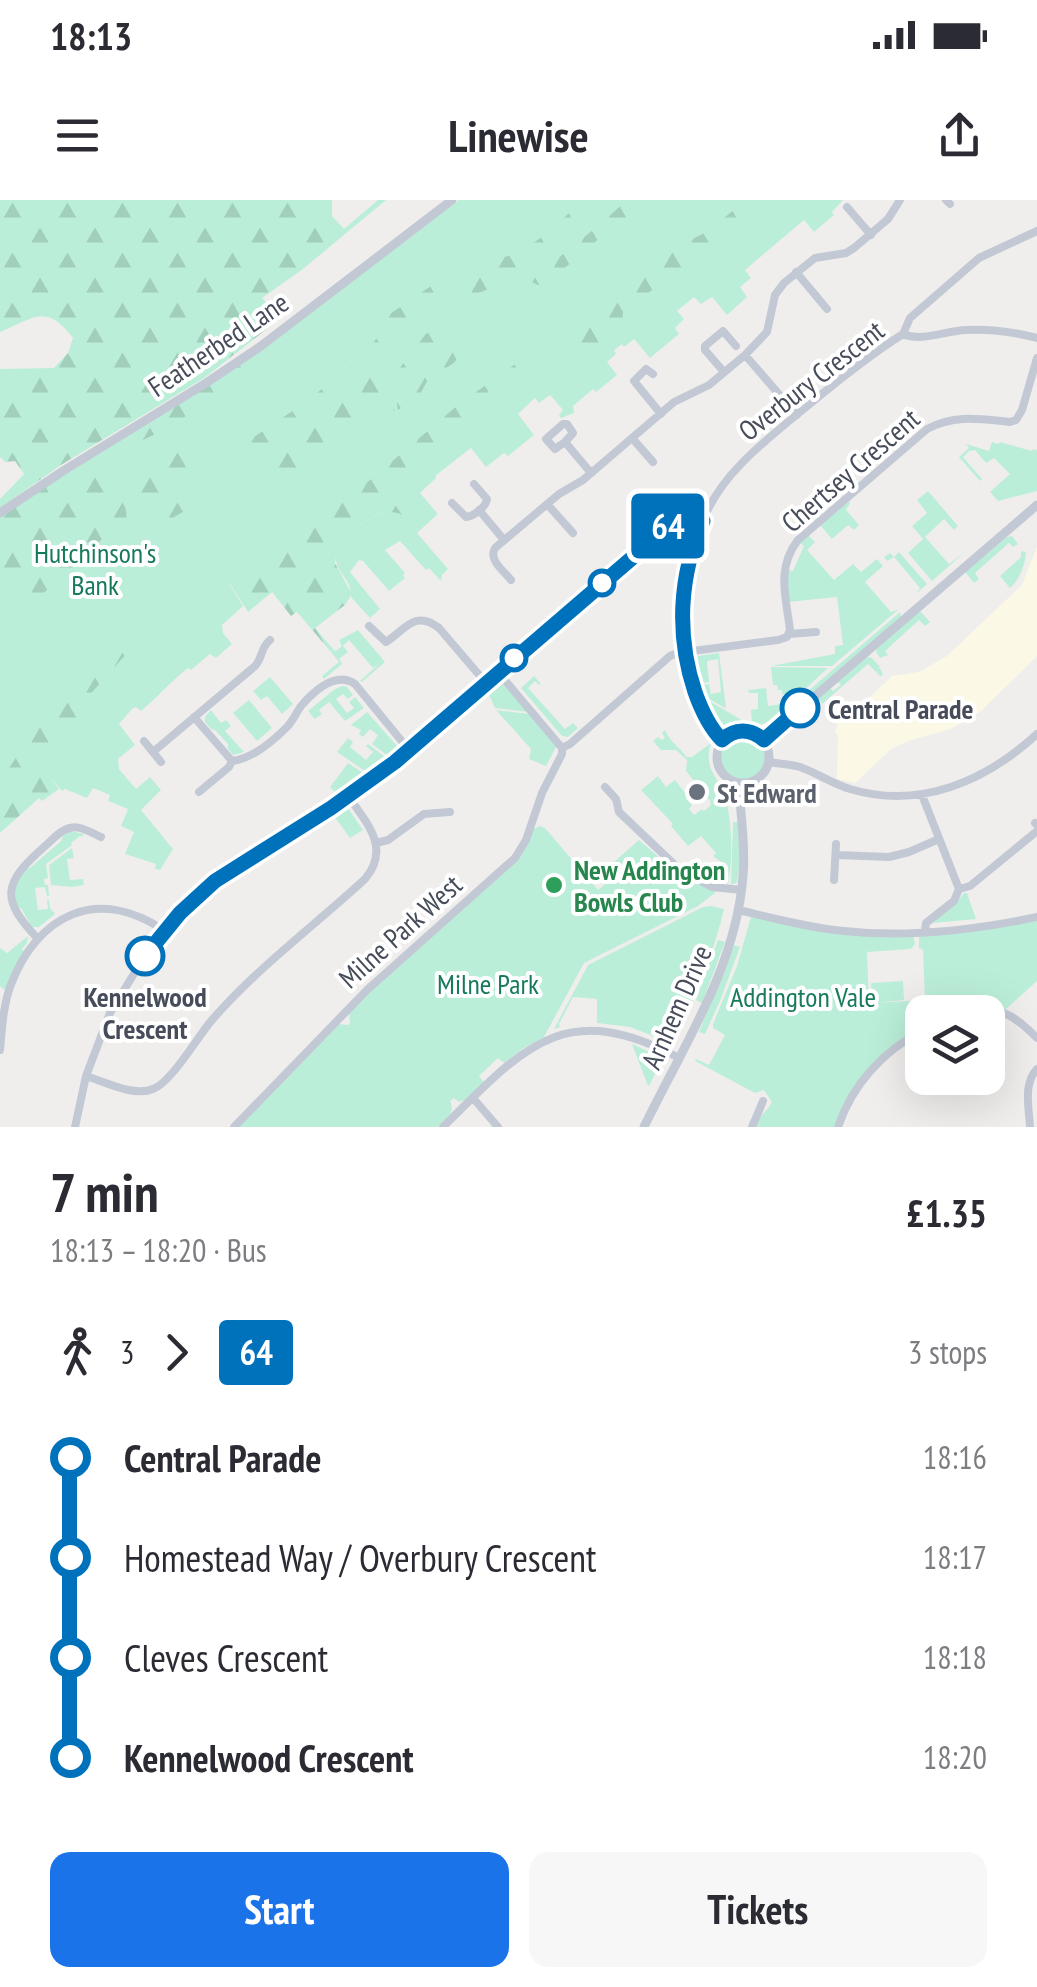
<!DOCTYPE html>
<html lang="en">
<head>
<meta charset="utf-8">
<style>
  body { margin:0; font-family:"PT Sans Narrow",sans-serif; background:#f7f7f7; color:#2b2b33; height:100vh; display:flex; flex-direction:column; font-size:38px; white-space:nowrap }
  * { box-sizing:border-box; margin:0 }
  p { font-size:32px; color:#7c7c81 }
  .icon { flex:none; width:55px; height:55px; fill:none; stroke:currentColor; stroke-width:2; stroke-linecap:round; stroke-linejoin:round }
  .map { position:relative; height:927px; overflow:hidden }
  .side { display:flex; flex-direction:column; background:#fff; flex:1 }
  .side>* { flex:none }
  .badge { padding:0 20px; border-radius:8px; font-size:35px; line-height:65px }
  .buttons { position:absolute; left:905px; top:795px; display:grid; gap:20px }
  .buttons a { display:grid; place-items:center; width:100px; height:100px; border-radius:20px; background:#fff; box-shadow:0 10px 40px #0002; font-size:50px }
  .map>.badge { position:absolute; translate:-50% -50%; box-shadow:0 0 0 5px #fff }
  .legs { display:flex; align-items:center; gap:15px; height:110px; padding:0 50px; font-size:32px }
  .legs p { margin-inline-start:auto }
  .summary { display:flex; align-items:center; justify-content:space-between; height:170px; padding:0 50px }
  h1 { font-size:55px; font-weight:700; line-height:75px }
  .cta { display:flex; gap:20px; margin-top:auto; padding:20px 50px }
  .cta a { flex:1; height:115px; border-radius:20px; background:#1a73e8; color:#fff; font-size:40px; font-weight:700; line-height:115px; text-align:center }
  .cta a+a { background:#f7f7f7; color:#2b2b33 }
  ul { padding:0 50px; list-style:none }
  li { display:flex; align-items:center; gap:35px; height:100px; font-size:38px }
  li i { display:grid; place-items:center; width:15px; height:100%; margin:0 12px; background:currentColor }
  li i::after { content:''; width:25px; height:25px; margin:-12px; border:8px solid; border-radius:50%; background:#fff }
  li p { margin-inline-start:auto }
  li:first-child i { background:linear-gradient(#0000 50%,currentColor 0) }
  li:last-child i { background:linear-gradient(currentColor 50%,#0000 0) }
  .status { display:flex; justify-content:space-between; align-items:center; height:70px; padding:0 50px; background:#fff; direction:ltr }
  .status svg { height:28px; fill:currentColor }
  header { display:flex; justify-content:space-between; align-items:center; height:130px; padding:0 50px; background:#fff; font-size:45px; font-weight:700 }
  .map>svg:first-child { display:block }
  .commercial { fill:#fbf9e6 }
  .green { fill:#bbeed9 }
  .forest { fill:url(#forest-firs) }
  .lines { fill:none; stroke-linecap:round; stroke-linejoin:round }
  .minor { stroke:#c3c9d4; stroke-width:8 }
  .tertiary { stroke:#c3c9d4; stroke-width:9 }
  .line-1-casing { stroke:#fff; stroke-width:22 }
  .line-1 { stroke:#0072bc; stroke-width:15 }
  .stop-1-dot { fill:#fff; stroke:#0072bc; stroke-width:5 }
  .worship-dot { fill:#6b7280; stroke:#fff; stroke-width:4 }
  .leisure-dot { fill:#2e9e5b; stroke:#fff; stroke-width:4 }
  .labels { text-anchor:middle; dominant-baseline:central; stroke-width:8; stroke-linejoin:round; paint-order:stroke }
  .street-label { font-size:28px; fill:#464c5a; stroke:#fff }
  .park-label { font-size:28px; fill:#187a5c; stroke:#fff }
  .stop-label { font-size:28px; font-weight:bold; fill:#464c5a; stroke:#fff; text-anchor:start }
  .worship-label { font-size:28px; font-weight:bold; fill:#5b616d; stroke:#fff; text-anchor:start }
  .leisure-label { font-size:28px; font-weight:bold; fill:#27864d; stroke:#fff; text-anchor:start }
</style>
</head>
<body>
<div class="status"><b>18:13</b><svg viewBox="0 0 49 12"><path d="M0 12V9h3v3zM5 12V6h3v6zM10 12V3h3v9zM15 12V0h3v12zM26 1h20v11H26zM47 4h2v5h-2z"/></svg></div>
<header><svg class="icon" aria-label="menu" viewBox="0 0 24 24"><path d="M4 6h16M4 12h16M4 18h16"/></svg>Linewise<svg class="icon" aria-label="share" viewBox="0 0 24 24"><path d="M12 15V3M7 8l5-5 5 5M5 13v7h14v-7"/></svg></header>
<div class="map">
<svg width="1037" height="927" viewBox="0 0 1037 927">
  <defs>
    <pattern id="forest-firs" width="22" height="20" patternUnits="userSpaceOnUse" patternTransform="scale(2.5)"><rect width="22" height="20" fill="#bbeed9"/><path d="M5 1l3.5 6h-7zM16 11l3.5 6h-7z" fill="#a2cebc"/></pattern>
  </defs>
  <rect width="100%" height="100%" fill="#f0eeed"/>
  <path class="commercial" d="M 1037,347 L 1037,456 L 980,512 L 965,521 L 948,530 L 908,541 L 891,549 L 855,583 L 837,579 L 838,535 L 835,532 L 838,523 L 860,506 L 861,502 L 866,501 L 892,476 L 919,472 L 947,456 L 1022,385 Z"/>
  <path class="green" d="M 459,0 L 843,0 L 832,12 L 834,15 L 814,32 L 804,20 L 745,70 L 751,78 L 740,87 L 747,97 L 727,115 L 712,97 L 701,104 L 694,97 L 677,111 L 684,119 L 675,128 L 679,134 L 650,158 L 634,139 L 624,147 L 622,144 L 614,150 L 616,154 L 607,162 L 617,175 L 596,192 L 593,189 L 573,206 L 574,213 L 561,218 L 559,215 L 563,210 L 550,195 L 539,203 L 535,198 L 518,214 L 534,235 L 508,256 L 504,253 L 486,267 L 471,248 L 435,276 L 436,278 L 420,293 L 438,314 L 417,333 L 448,369 L 442,375 L 441,381 L 429,368 L 426,370 L 400,341 L 385,350 L 405,373 L 403,375 L 405,378 L 389,391 L 363,361 L 359,360 L 350,372 L 380,409 L 370,418 L 351,397 C 352,373 328,373 338,343 C 355,330 376,308 399,312 L 380,286 L 230,385 L 243,406 L 222,425 L 223,433 L 232,444 L 216,458 L 210,454 L 191,470 L 188,468 C 170,482 158,497 141,511 L 136,507 L 133,508 L 119,524 L 135,545 L 118,559 L 119,569 L 136,589 L 150,577 L 161,590 L 141,610 L 173,649 L 160,670 L 155,669 L 156,664 L 125,654 L 134,632 L 121,626 L 128,609 L 108,601 L 110,595 L 93,588 L 87,598 L 65,589 L 62,591 L 42,568 L 0,618 L 0,318 L 81,262 L 262,149 Z
    M 992,242 L 998,244 L 1000,242 L 1032,251 L 1033,249 L 1037,250 L 1037,291 L 998,301 L 990,292 L 1010,274 L 994,258 L 986,263 L 975,250 L 969,251 L 963,257 L 982,279 L 980,281 L 959,257 L 969,248 L 966,244 L 989,251 Z
    M 928,291 L 958,326 L 954,330 L 944,319 L 925,337 L 949,364 L 966,351 L 932,381 L 908,353 L 923,339 L 912,326 L 927,313 L 917,300 Z
    M 848,301 L 850,303 L 846,310 L 859,325 L 854,330 L 848,325 L 832,339 L 820,325 Z
    M 808,335 L 815,342 L 807,350 L 834,380 L 853,364 L 861,372 L 877,359 L 883,366 L 865,382 L 891,412 L 899,409 L 832,466 L 771,466 L 835,454 L 835,446 L 843,445 L 837,397 L 788,402 L 787,370 L 793,371 L 804,346 L 799,342 Z
    M 1012,336 L 1018,344 L 1013,347 L 1009,343 L 975,373 L 979,379 L 974,383 L 965,372 L 1007,337 Z
    M 1021,351 L 1026,352 C 1025,365 1020,379 1010,388 L 1000,376 L 1021,357 Z
    M 899,352 L 927,384 L 916,394 L 920,388 L 894,357 L 887,361 L 884,357 L 890,353 L 894,357 Z
    M 920,411 L 930,422 L 925,426 L 919,420 L 885,451 L 888,455 L 880,458 L 876,452 L 877,448 Z
    M 900,412 L 901,417 L 810,495 L 807,492 Z
    M 358,430 L 385,462 L 362,482 L 360,481 L 379,464 L 373,468 L 349,440 L 343,446 L 348,452 L 339,459 L 342,464 L 324,479 L 322,476 L 339,462 L 331,452 L 334,450 L 336,451 L 342,446 L 339,440 Z
    M 719,453 L 726,507 L 725,508 L 704,496 L 701,485 L 709,484 L 711,494 L 721,492 L 718,459 L 707,461 L 709,482 L 700,483 L 694,461 L 698,456 Z
    M 867,457 L 872,458 L 880,467 L 877,469 L 880,468 L 883,475 L 880,476 L 868,464 L 822,504 L 820,500 L 818,500 L 820,506 L 815,501 L 830,488 L 833,491 L 841,485 L 838,482 Z
    M 771,467 L 827,468 L 828,468 L 793,500 L 787,500 L 786,494 L 782,494 L 782,490 L 778,490 L 777,485 L 773,485 Z
    M 534,476 L 541,484 L 539,485 L 535,481 L 528,488 L 565,529 L 573,523 L 578,528 L 568,537 L 562,536 L 521,488 Z
    M 270,477 L 293,504 L 282,514 L 267,496 L 261,500 L 253,491 Z
    M 501,482 L 528,512 L 495,508 L 488,493 Z
    M 342,486 L 347,487 L 353,495 L 348,499 L 343,494 L 336,499 L 347,513 L 354,508 L 349,502 L 355,497 L 364,508 L 345,521 L 329,502 L 319,510 L 322,514 L 315,519 L 308,511 L 335,489 Z
    M 766,488 L 768,506 L 782,504 L 784,507 C 775,515 765,528 752,525 L 751,510 L 758,509 L 758,493 L 749,493 L 748,490 Z
    M 706,499 L 750,525 L 741,524 L 721,529 Z
    M 249,500 L 272,528 L 257,541 L 233,513 Z
    M 211,510 L 221,523 L 226,520 L 231,526 L 225,531 L 244,552 L 233,555 L 228,549 L 228,544 L 215,530 L 211,529 L 205,522 L 205,517 Z
    M 496,510 L 530,514 L 557,545 L 546,566 L 529,559 L 531,549 Z
    M 367,512 L 398,547 L 387,555 L 372,544 L 378,535 L 370,529 L 363,537 L 359,534 L 361,530 L 351,525 Z
    M 665,530 C 672,545 679,545 686,557 L 692,557 L 711,543 C 702,572 722,578 727,603 C 732,628 733,659 728,684 L 714,682 L 713,678 L 723,668 L 720,661 L 713,656 L 716,653 L 701,636 L 688,646 L 671,626 L 673,624 L 641,590 L 658,576 L 666,587 L 675,580 L 688,597 L 686,599 L 692,605 L 689,609 L 694,615 L 702,609 L 704,611 L 711,605 L 710,600 L 705,597 L 709,594 L 702,585 L 699,587 L 686,571 L 687,560 L 676,550 L 661,550 L 653,541 L 658,537 L 662,540 L 665,538 L 662,533 Z
    M721 557a22 22 0 1 1 44 0a22 22 0 1 1-44 0Z
    M 348,538 L 353,542 L 350,547 L 366,560 L 373,552 L 366,546 L 368,544 L 385,557 L 365,571 L 337,552 Z
    M 348,563 L 363,573 L 336,593 L 330,587 Z
    M 348,608 L 363,630 L 350,638 L 334,616 Z
    M 733,622 L 739,622 C 740,642 741,662 737,682 L 734,684 L 731,684 Z
    M 540,626 L 545,628 L 598,690 L 604,685 L 597,677 L 639,640 L 676,672 L 715,691 L 715,693 L 698,706 L 584,763 L 544,837 L 522,849 L 504,863 L 498,858 L 479,876 L 484,882 L 465,900 L 459,902 L 454,898 L 450,901 C 456,913 446,919 438,927 L 238,927 L 338,824 L 348,825 L 350,823 L 349,813 L 370,792 L 516,661 L 533,629 Z
    M 71,631 L 84,634 L 82,637 L 80,636 L 71,643 L 72,645 L 46,664 L 48,678 L 44,679 L 45,685 L 48,685 L 49,696 L 47,696 L 45,687 L 35,688 L 38,710 L 48,709 L 47,700 L 49,700 L 50,708 L 55,714 L 39,727 L 32,727 L 21,708 L 16,706 L 15,687 L 25,669 L 30,668 L 61,641 L 63,636 Z
    M 72,648 L 74,658 L 67,659 L 70,680 L 83,679 L 84,685 L 72,687 L 51,685 L 49,665 Z
    M 964,693 L 967,693 L 976,719 L 933,723 L 957,702 Z
    M 711,706 L 724,709 C 713,756 694,800 671,843 L 630,827 L 597,823 L 597,799 L 573,797 L 559,824 L 560,827 L 554,829 L 588,765 L 703,707 Z
    M 751,717 L 838,734 L 913,736 L 915,744 L 911,749 L 867,752 L 869,803 L 872,802 L 871,783 L 903,781 L 904,800 L 874,803 L 925,800 L 923,750 L 919,748 L 919,736 L 1037,720 L 1037,781 L 1006,809 L 991,807 L 967,812 L 922,812 L 922,828 C 870,860 862,872 835,927 L 756,927 C 761,912 766,913 772,902 L 764,890 L 755,893 L 695,861 L 696,859 L 709,865 L 725,835 L 713,828 L 713,824 L 737,766 Z
    M 28,736 L 27,743 L 22,749 L 24,751 L 5,790 L 0,786 L 0,748 L 7,753 Z
    M 718,740 L 725,742 L 702,803 L 696,800 Z
    M 734,745 L 740,747 L 720,801 L 705,834 L 699,832 Z
    M 632,844 L 663,858 L 649,886 L 648,886 Z"/>
  <path class="forest" d="M 0,0 L 332,0 L 332,16 L 344,29 L 378,0 L 386,0 L 303,69 L 262,98 L 281,118 L 204,178 L 61,265 L 0,308 L 0,299 L 24,274 L 15,261 L 5,262 L 0,257 L 0,169 L 54,168 L 68,153 L 73,138 C 47,103 33,118 0,132 Z
    M 584,0 L 617,0 L 563,47 L 526,73 L 474,95 L 420,108 L 410,115 L 382,160 L 370,155 L 369,151 L 390,114 L 431,86 C 460,87 474,73 498,60 C 505,56 514,55 521,51 C 544,38 564,17 584,0 Z
    M 627,0 L 649,0 L 613,28 L 605,20 Z
    M 746,0 L 772,0 L 623,112 L 622,129 C 601,156 600,150 570,146 L 491,208 L 382,285 L 402,315 C 380,303 355,331 338,343 L 335,363 L 352,394 L 345,405 L 315,428 L 334,450 L 331,452 L 297,412 L 291,416 L 272,392 L 248,412 L 230,384 L 303,333 L 375,276 L 458,205 L 620,89 L 662,55 L 708,31 Z
    M 594,29 L 601,37 L 553,78 L 538,85 L 530,81 Z
    M 364,74 L 359,87 L 345,101 C 306,132 140,263 97,252 L 262,149 Z
    M 437,125 L 442,137 L 460,154 C 453,168 446,166 434,174 C 426,179 425,188 419,195 C 414,201 404,205 398,210 L 396,199 L 386,186 L 425,135 Z
    M 361,159 L 395,211 C 353,189 322,287 273,271 C 261,267 251,254 242,245 L 300,206 Z
    M 181,245 L 206,246 L 225,250 L 139,306 L 120,281 L 160,253 Z
    M 92,255 C 106,274 133,301 125,326 L 102,339 L 77,364 L 31,404 L 0,401 L 0,318 Z
    M 180,289 L 192,308 C 175,315 166,321 157,337 L 144,313 Z
    M 146,413 L 163,413 L 85,500 L 65,483 C 70,467 90,469 102,457 C 123,435 111,422 146,413 Z
    M 65,493 L 89,511 L 42,567 L 59,589 L 42,601 L 39,598 L 0,633 L 0,582 L 55,498 Z"/>
  <g class="lines">
    <path class="minor" d="M 946,0 L 950,4
      M 847,7 L 871,35
      M 796,72 L 827,109
      M 903,134 L 910,118 L 979,58 L 1037,31
      M 745,155 L 797,215
      M 724,172 L 705,150 L 705,146 L 723,131 L 736,146
      M 653,174 L 646,169 L 634,181 L 661,214
      M 632,238 L 653,262
      M 565,242 L 555,249 L 546,239 L 563,224 L 567,224 L 573,233 L 565,242 L 591,273
      M 452,303 L 466,317 C 474,316 486,307 487,299 L 474,284
      M 547,304 L 573,333
      M 479,310 L 504,340
      M 511,380 C 504,371 488,360 495,348 L 559,294 L 583,280 L 674,202 L 709,185 L 745,155 L 767,132 L 775,95 L 784,83 L 815,58 L 846,53 L 854,48 L 888,19 L 900,0
      M 369,426 L 386,442 C 405,430 415,409 439,428 L 486,483
      M 789,434 L 816,432
      M 685,452 L 778,440 L 787,437 L 790,430 C 786,397 776,368 798,340 L 927,229 C 954,214 981,219 1010,222 L 1016,220 L 1022,210 L 1037,158
      M 498,472 L 562,548 L 570,544 L 670,456 L 685,450
      M 194,517 L 232,561
      M 722,540 C 700,518 689,480 685,449 C 675,385 694,311 741,264 C 760,244 783,226 805,208 C 836,182 868,156 903,134 C 922,142 945,131 966,130 C 990,129 1014,132 1037,138
      M 144,541 L 161,562
      M 153,552 L 255,466 C 263,458 260,448 270,440
      M 769,562 C 779,564 790,564 800,567 C 817,573 833,584 850,589 C 920,610 986,581 1037,534
      M 605,587 L 616,599 L 619,612 L 679,669 L 712,687 L 742,690
      M 199,592 L 229,567 L 232,561 C 252,559 273,541 287,527 C 293,521 296,513 301,506 C 314,491 336,471 355,484 L 409,550
      M 922,595 L 959,689 L 954,701 L 926,723 L 925,731
      M 1035,623 L 1037,625
      M 376,643 L 388,640 L 424,614 L 450,612
      M 836,655 L 889,657 L 909,652 L 939,639
      M 834,680 L 836,644
      M 959,689 L 970,686 L 1037,631
      M 738,710 C 773,718 809,728 844,731 C 908,738 975,730 1037,717
      M 38,739 C 0,699 3,683 44,647 C 51,641 60,630 70,628 C 80,625 92,633 101,637
      M 976,812 C 1002,805 1019,820 1037,838
      M 0,850 C 2,829 3,807 10,787 C 37,714 98,685 165,731
      M 86,876 C 105,882 134,897 153,889 C 171,883 198,836 212,820 C 258,767 314,726 365,679 C 391,648 367,623 348,596
      M 473,898 L 498,927
      M 75,927 L 86,876 L 110,813 L 143,759 L 187,706 L 223,675 L 331,608 L 395,561 L 677,318 L 687,315 L 703,321
      M 234,927 L 367,790 L 515,658 L 526,640 L 542,593 L 562,554 L 562,548
      M 443,927 C 522,849 564,796 679,858
      M 752,927 L 763,901
      M 838,927 C 852,885 883,851 922,831
      M 1030,927 C 1029,907 1023,884 1037,869"/>
    <path class="tertiary" d="M 0,313 L 63,271 L 206,183 L 261,146 L 452,0
      M717 557a26 26 0 1 1 52 0a26 26 0 1 1-52 0Z
      M 764,540 L 1037,305
      M 644,927 C 683,846 736,768 743,676 C 746,645 740,614 739,583"/>
  </g>
  <g class="lines">
    <defs>
      <path id="line-1" d="M 145,756 L 180,713 L 215,681 L 331,608 L 395,562 L 682,315 L 703,321 C 679,376 676,435 695,492 C 701,509 709,527 722,540 C 735,528 750,528 764,540 L 800,508"/>
    </defs>
    <use href="#line-1" class="line-1-casing"/>
    <use href="#line-1" class="line-1"/>
  </g>
  <g class="stop-1-dot">
    <circle cx="602" cy="383" r="12"/>
    <circle cx="514" cy="458" r="12"/>
    <circle cx="800" cy="508" r="18"/>
    <circle cx="145" cy="756" r="18"/>
  </g>
  <circle class="worship-dot" cx="697" cy="592" r="10"/>
  <circle class="leisure-dot" cx="554" cy="685" r="10"/>
  <g class="labels">
    <g class="street-label">
      <text transform="translate(218 144) rotate(-34)">Featherbed Lane</text>
      <text transform="translate(811 180) rotate(-38)">Overbury Crescent</text>
      <text transform="translate(850 270) rotate(-41)">Chertsey Crescent</text>
      <text transform="translate(400 731) rotate(-42)">Milne Park West</text>
      <text transform="translate(676 807) rotate(-66)">Arnhem Drive</text>
    </g>
    <g class="park-label">
      <text x="95" y="352">Hutchinson's<tspan x="95" dy="32">Bank</tspan></text>
      <text x="488" y="783">Milne Park</text>
      <text x="803" y="796">Addington Vale</text>
    </g>
    <g class="stop-label">
      <text x="828" y="508">Central Parade</text>
      <text x="145" y="796" text-anchor="middle">Kennelwood<tspan x="145" dy="32">Crescent</tspan></text>
    </g>
    <g class="worship-label">
      <text x="717" y="592">St Edward</text>
    </g>
    <g class="leisure-label">
      <text x="574" y="669">New Addington<tspan x="574" dy="32">Bowls Club</tspan></text>
    </g>
  </g>
</svg>
<div class="buttons">
<a><svg class="icon" aria-label="layers" viewBox="0 0 24 24"><path d="M12 4l9 5-9 5-9-5zM3 14l9 5 9-5"/></svg></a>
</div>
<b class="badge" style="left:668px;top:326px;background:#0072bc;color:#fff">64</b>
</div>
<section class="side">
<div class="summary"><div><h1>7 min</h1><p>18:13 – 18:20 · Bus</p></div><b>£1.35</b></div>
<div class="legs"><svg class="icon" aria-label="walk" viewBox="0 0 24 24"><circle cx="13" cy="4" r="2"/><path d="M13 8l-2 6 4 7M11 14l-3 7M7 12l3-4h3l4 4"/></svg>3<svg class="icon" aria-label="forward" viewBox="0 0 24 24"><path d="M9 5l7 7-7 7"/></svg><b class="badge" style="background:#0072bc;color:#fff">64</b><p>3 stops</p></div>
<ul>
<li><i style="color:#0072bc"></i><b>Central Parade</b><p>18:16</p></li>
<li><i style="color:#0072bc"></i><span>Homestead Way / Overbury Crescent</span><p>18:17</p></li>
<li><i style="color:#0072bc"></i><span>Cleves Crescent</span><p>18:18</p></li>
<li><i style="color:#0072bc"></i><b>Kennelwood Crescent</b><p>18:20</p></li>
</ul>
<div class="cta"><a>Start</a><a>Tickets</a></div>
</section>
</body>
</html>
